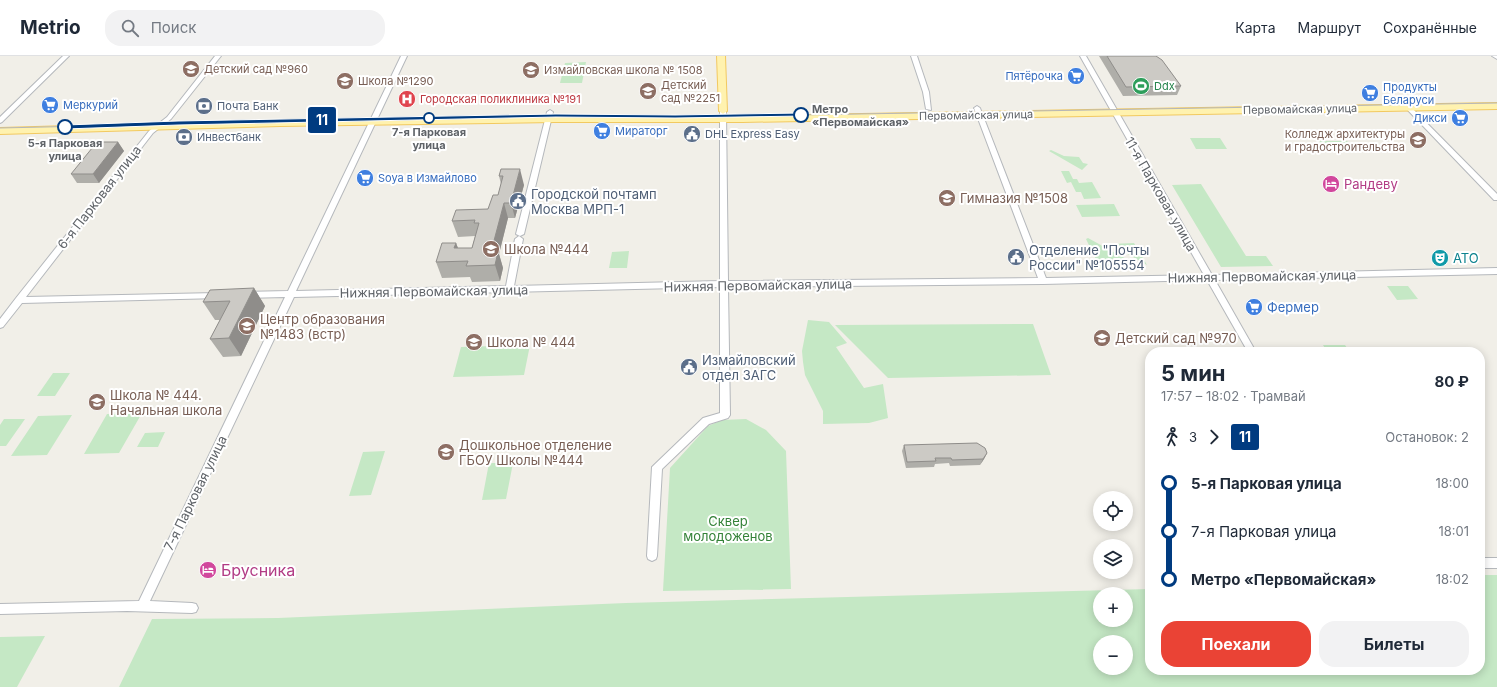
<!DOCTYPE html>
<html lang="ru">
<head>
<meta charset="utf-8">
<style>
  body { margin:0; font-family:Inter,sans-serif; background:#f2f2f3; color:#1f2937; height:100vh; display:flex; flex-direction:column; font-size:15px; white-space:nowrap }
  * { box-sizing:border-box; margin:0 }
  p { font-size:13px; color:#747a83 }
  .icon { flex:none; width:22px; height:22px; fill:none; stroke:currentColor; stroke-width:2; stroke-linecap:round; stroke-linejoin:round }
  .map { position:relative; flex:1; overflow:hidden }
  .sheet { position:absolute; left:1145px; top:291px; width:340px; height:328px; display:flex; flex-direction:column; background:#fff; border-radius:16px; box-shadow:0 2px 10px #0003 }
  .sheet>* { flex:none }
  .badge { padding:0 8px; border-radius:3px; font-size:14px; line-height:26px }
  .tools { position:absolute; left:1093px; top:435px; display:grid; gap:8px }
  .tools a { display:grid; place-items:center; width:40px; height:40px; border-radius:50%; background:#fff; box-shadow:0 2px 10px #0003; font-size:20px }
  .map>.badge { position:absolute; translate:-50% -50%; box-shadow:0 0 0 2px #fff }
  .legs { display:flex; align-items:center; gap:6px; height:44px; padding:0 16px; font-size:13px }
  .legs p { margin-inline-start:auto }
  .headline { display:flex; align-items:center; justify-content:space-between; height:68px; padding:0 16px }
  h1 { font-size:22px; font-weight:700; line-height:30px }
  .primary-button { display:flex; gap:8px; margin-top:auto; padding:8px 16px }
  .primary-button a { flex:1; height:46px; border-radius:16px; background:#ea4335; color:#fff; font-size:16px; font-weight:700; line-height:46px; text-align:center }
  .primary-button a+a { background:#f2f2f3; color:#1f2937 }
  ul { padding:0 16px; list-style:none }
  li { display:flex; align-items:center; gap:14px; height:48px; font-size:15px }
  li i { display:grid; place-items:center; width:6px; height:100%; margin:0 5px; background:currentColor }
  li i::after { content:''; width:10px; height:10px; margin:-5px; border:3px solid; border-radius:50%; background:#fff }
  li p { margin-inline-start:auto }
  li:first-child i { background:linear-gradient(#0000 50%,currentColor 0) }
  li:last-child i { background:linear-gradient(currentColor 50%,#0000 0) }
  header { display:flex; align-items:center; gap:24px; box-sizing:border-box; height:56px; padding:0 20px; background:#fff; border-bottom:1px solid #e0e1e3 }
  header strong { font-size:19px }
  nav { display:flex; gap:22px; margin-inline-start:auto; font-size:14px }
  .search { width:280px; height:36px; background:#f2f2f3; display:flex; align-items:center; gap:10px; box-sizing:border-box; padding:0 14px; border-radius:16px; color:#747a83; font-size:15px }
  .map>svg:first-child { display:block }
  .green { fill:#c5e8c5; fill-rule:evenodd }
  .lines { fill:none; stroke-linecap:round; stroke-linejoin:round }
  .minor-casing { stroke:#b5b8bc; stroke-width:2 }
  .major-casing { stroke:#f2c960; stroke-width:2 }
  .minor { fill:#fff; fill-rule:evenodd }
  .major { fill:#fff2af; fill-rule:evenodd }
  .tram { stroke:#b6b7b8; stroke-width:1 }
  .wall { fill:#afaea9 }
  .shaded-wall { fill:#8f8d8a }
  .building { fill:#cccac5; stroke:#8f8d8a }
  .line-1 { fill:#003b80; stroke:#fff }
  .stop-1-dot { fill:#fff; stroke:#003b80; stroke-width:2 }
  .labels { text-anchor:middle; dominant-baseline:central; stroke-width:4; stroke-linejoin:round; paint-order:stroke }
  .far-education-label { font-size:11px; fill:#785e54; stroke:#fff; text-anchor:start }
  .far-shop-label { font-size:11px; fill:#366cbe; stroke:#fff; text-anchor:start }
  .far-leisure-label { font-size:11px; fill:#27864d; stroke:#fff; text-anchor:start }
  .far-health-label { font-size:11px; fill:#be3a42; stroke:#fff; text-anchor:start }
  .far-service-label { font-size:11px; fill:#4e5e75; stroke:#fff; text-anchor:start }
  .far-stop-label { font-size:11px; font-weight:bold; fill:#5f6368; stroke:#fff }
  .far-street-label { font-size:11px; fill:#5f6368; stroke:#fff }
  .hotel-label { font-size:13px; fill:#b23c85; stroke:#fff; text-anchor:start }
  .service-label { font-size:13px; fill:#4e5e75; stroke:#fff; text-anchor:start }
  .street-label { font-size:13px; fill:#5f6368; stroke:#fff }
  .education-label { font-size:13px; fill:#785e54; stroke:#fff; text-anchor:start }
  .culture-label { font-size:13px; fill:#0d838f; stroke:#fff; text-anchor:start }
  .shop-label { font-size:13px; fill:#366cbe; stroke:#fff; text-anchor:start }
  .park-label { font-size:13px; fill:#348238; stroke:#fff }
  .near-hotel-label { font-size:16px; fill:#b23c85; stroke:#fff; text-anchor:start }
</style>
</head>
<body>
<header>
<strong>Metrio</strong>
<div class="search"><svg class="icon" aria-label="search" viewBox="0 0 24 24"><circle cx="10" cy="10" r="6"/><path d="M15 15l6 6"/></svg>Поиск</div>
<nav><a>Карта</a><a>Маршрут</a><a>Сохранённые</a></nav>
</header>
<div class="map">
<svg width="1497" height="631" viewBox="0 0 1497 631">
  <rect width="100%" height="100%" fill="#f1efe8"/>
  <path class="green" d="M 586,6 L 582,27 L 560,27 L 565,7 Z
    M 1190,82 L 1220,82 L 1227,93 L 1196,93 Z
    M 1319,85 L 1347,85 L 1355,94 L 1327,94 Z
    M 1051,94 L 1064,100 L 1079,101 L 1083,107 L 1088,108 L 1082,114 L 1049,95 Z
    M 1061,115 L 1069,115 L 1073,123 L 1077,123 L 1079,127 L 1092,126 L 1101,142 L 1084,143 L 1081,136 L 1076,136 L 1071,126 L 1067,127 Z
    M 1201,128 L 1246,200 L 1266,200 L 1273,210 L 1221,211 L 1172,129 Z
    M 1114,148 L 1120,160 L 1082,161 L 1076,149 Z
    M 1088,182 L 1141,211 L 1142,212 L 1101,214 L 1086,183 Z
    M 1134,187 L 1147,209 L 1110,188 Z
    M 629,195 L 627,212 L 609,212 L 612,196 Z
    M 1387,230 L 1408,230 L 1418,243 L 1397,244 Z
    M 808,264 L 829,266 L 847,287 L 836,291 L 864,332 L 883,328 L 888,362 L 869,367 L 823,368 L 823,355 L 805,319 L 803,306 L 802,295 Z
    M 1033,268 L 1051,319 L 888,322 L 835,269 Z
    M 530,289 L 524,319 L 453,321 L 461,291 Z
    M 1323,289 L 1345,289 L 1350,296 L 1327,296 Z
    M 53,317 L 70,317 L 55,340 L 37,340 Z
    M 142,357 L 119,397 L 84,398 L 107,358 Z
    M 72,359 L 47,399 L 11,400 L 38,360 Z
    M 4,363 L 25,363 L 6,390 L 0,390 L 0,369 Z
    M 746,363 L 766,374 L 786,395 L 791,533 L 663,535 L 670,412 L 708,370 L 722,364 Z
    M 165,376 L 158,391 L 137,391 L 145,377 Z
    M 385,395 L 371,439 L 349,440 L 363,396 Z
    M 489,407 L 513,407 L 506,443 L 482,444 Z
    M 1480,519 L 1497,519 L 1497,631 L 119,631 L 152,563 L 278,562 L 626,547 L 1150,533 L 1150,614 L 1480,614 ZM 1100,538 L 1126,538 L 1126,564 L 1100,564 ZM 1100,586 L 1126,586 L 1126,612 L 1100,612 Z
    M 45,580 L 17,631 L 0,631 L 0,581 Z"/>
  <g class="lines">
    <defs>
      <path id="minor" d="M 63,0 L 69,0 L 2,66 L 0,67 L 0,61 Z
        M 215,0 L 221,0 L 171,63 L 153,77 L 26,241 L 217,237 L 220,238 L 221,240 L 220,242 L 22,247 L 3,271 L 0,272 L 0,263 L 16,242 L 149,75 L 167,61 Z
        M 401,0 L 407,0 L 296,235 L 506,230 L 515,183 L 519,180 L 523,183 L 514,230 L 720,225 L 720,55 L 723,53 L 726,55 L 728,225 L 1038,222 L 974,52 L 977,50 L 980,52 L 1046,222 L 1204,219 L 1080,0 L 1086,0 L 1212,219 L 1497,212 L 1497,218 L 1215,224 L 1256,296 L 1248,296 L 1207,224 L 1043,228 L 728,231 L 730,359 L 728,362 L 709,368 L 662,413 L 657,500 L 656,503 L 652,505 L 648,503 L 647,500 L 652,411 L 703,362 L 720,357 L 720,231 L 294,241 L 150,545 L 192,547 L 196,548 L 198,552 L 196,556 L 192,557 L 127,555 L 0,558 L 0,548 L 139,545 L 285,241 L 246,242 L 242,239 L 246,236 L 288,235 Z
        M 911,0 L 917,0 L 929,36 L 931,54 L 926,53 L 923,36 Z
        M 1492,0 L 1497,0 L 1497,3 Z
        M 1401,42 L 1403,43 L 1497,138 L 1497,144 L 1494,144 L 1399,45 L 1399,43 Z
        M 550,54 L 553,56 L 524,178 L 520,180 L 516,178 L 547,56 Z
        M 1480,502 L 1497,502 L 1497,512 L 1480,512 Z"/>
      <path id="major" d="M 717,0 L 725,0 L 727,55 L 723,58 L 719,55 Z
        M 1497,47 L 1497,53 L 742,66 L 555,66 L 280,70 L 0,78 L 0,72 L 280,64 L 555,60 L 742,60 Z"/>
    </defs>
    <use href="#minor" class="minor-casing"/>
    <use href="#major" class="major-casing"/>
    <use href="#minor" class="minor"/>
    <use href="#major" class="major"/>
    <path class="tram" d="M 0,72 L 539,60 L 742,60 L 1497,47"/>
  </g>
  <path class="wall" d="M 1099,0 L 1156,0 L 1181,30 L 1177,39 L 1123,40 Z
    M 118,86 L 124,95 L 99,127 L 77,127 L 71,118 Z
    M 501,113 L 524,129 L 515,162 L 508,162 L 499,198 L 503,212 L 500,225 L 472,226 L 470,221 L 442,222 L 436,206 L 456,187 L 458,192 L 472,192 L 475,180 L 458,181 L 452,165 L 488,153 L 498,139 L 501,128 L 499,120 Z
    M 254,232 L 265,250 L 241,300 L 223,301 L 210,283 L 220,264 L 215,264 L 203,246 Z
    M 904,389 L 987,397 L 984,403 L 980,409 L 950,410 L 949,407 L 935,408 L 934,411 L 906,412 L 902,395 Z"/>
  <path class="shaded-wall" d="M 118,86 L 124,95 L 99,127 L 93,118 Z
    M 520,113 L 524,129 L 515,162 L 511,147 Z
    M 504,147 L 508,162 L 499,198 L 503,212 L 500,225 L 491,196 Z
    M 456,187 L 462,203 L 454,192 Z
    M 254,232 L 265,250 L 241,300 L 229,282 Z
    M 987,397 L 984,403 L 980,409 L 983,403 Z"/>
  <path class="building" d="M 1107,0 L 1156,0 L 1162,4 L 1181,30 L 1126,31 Z
    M 97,86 L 118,86 L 93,118 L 71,118 Z
    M 501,113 L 520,113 L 511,147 L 504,147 L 491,196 L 498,196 L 495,209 L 466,210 L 468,205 L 436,206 L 442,187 L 456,187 L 454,192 L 472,192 L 479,167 L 474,167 L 475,164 L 452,165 L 456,154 L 488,153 L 493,139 L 498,139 L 503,120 L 499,120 Z
    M 254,232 L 229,282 L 210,283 L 230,245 L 203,246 L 210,234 Z
    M 977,387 L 985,392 L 987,397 L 983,403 L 952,404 L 951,402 L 935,402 L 936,405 L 907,406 L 904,389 Z"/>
  <path class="line-1" d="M 801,57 L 804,59 L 803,60 L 675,62 L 556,61 L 178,69 L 65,73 L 62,71 L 65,69 L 178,65 L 556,58 L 675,59 Z"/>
  <defs>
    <symbol id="school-disc" viewBox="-11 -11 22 22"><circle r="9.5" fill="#8d6e63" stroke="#fff"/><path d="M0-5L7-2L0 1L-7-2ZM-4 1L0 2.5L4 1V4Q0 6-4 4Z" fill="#fff"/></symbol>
    <symbol id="supermarket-disc" viewBox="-11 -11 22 22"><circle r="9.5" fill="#3f7fe0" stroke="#fff"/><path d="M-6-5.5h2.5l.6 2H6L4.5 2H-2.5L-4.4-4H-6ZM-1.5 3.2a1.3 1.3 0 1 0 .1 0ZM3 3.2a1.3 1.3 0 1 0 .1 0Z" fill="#fff"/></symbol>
    <symbol id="stadium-disc" viewBox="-11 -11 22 22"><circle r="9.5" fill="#2e9e5b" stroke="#fff"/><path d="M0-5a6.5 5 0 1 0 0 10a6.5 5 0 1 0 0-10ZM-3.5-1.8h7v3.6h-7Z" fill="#fff"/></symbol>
    <symbol id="hospital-disc" viewBox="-11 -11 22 22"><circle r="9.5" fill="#e0444e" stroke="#fff"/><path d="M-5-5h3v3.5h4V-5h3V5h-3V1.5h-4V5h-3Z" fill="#fff"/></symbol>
    <symbol id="bank-disc" viewBox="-11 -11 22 22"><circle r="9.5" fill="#5c6f8a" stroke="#fff"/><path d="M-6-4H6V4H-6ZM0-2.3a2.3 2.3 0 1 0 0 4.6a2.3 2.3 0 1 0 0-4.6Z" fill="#fff"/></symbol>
    <symbol id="civic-disc" viewBox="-11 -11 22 22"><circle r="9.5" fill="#5c6f8a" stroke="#fff"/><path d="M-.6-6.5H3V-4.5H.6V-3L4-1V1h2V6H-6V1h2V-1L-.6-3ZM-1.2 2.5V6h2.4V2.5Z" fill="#fff"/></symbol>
    <symbol id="university-disc" viewBox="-11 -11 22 22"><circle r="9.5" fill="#8d6e63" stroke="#fff"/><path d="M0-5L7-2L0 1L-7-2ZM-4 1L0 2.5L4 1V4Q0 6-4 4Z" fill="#fff"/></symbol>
    <symbol id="hotel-disc" viewBox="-11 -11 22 22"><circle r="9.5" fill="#d1479c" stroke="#fff"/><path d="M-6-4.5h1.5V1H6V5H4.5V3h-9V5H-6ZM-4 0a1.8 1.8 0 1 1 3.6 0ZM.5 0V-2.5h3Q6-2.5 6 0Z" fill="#fff"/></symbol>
    <symbol id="theatre-disc" viewBox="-11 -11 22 22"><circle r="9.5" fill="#0f9aa8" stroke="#fff"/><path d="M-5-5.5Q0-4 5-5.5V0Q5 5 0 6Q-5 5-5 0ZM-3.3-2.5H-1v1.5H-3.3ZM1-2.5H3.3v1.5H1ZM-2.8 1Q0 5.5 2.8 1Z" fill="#fff"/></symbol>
  </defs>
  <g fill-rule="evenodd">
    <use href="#school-disc" x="181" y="3" width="20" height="20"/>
    <use href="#school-disc" x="521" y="4" width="20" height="20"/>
    <use href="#supermarket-disc" x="1066" y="10" width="20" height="20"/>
    <use href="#school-disc" x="335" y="15" width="20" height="20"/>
    <use href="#stadium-disc" x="1131" y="20" width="20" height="20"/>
    <use href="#school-disc" x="638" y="25" width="20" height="20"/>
    <use href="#supermarket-disc" x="1360" y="27" width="20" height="20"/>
    <use href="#hospital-disc" x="397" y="33" width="20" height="20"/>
    <use href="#supermarket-disc" x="40" y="39" width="20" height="20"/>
    <use href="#bank-disc" x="194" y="40" width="20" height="20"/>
    <use href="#supermarket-disc" x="1450" y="52" width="20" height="20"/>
    <use href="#supermarket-disc" x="592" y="65" width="20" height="20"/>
    <use href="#civic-disc" x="682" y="68" width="20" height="20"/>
    <use href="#bank-disc" x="174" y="71" width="20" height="20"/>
    <use href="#university-disc" x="1408" y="74" width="20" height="20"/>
    <use href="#supermarket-disc" x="355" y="112" width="20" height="20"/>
    <use href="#hotel-disc" x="1321" y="118" width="20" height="20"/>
    <use href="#school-disc" x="937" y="132" width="20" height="20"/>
    <use href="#civic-disc" x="508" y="135" width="20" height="20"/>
    <use href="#school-disc" x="481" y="183" width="20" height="20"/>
    <use href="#civic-disc" x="1006" y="191" width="20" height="20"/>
    <use href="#theatre-disc" x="1430" y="192" width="20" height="20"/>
    <use href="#supermarket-disc" x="1244" y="241" width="20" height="20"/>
    <use href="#school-disc" x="237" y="260" width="20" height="20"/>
    <use href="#school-disc" x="1092" y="272" width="20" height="20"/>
    <use href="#school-disc" x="464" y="276" width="20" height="20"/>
    <use href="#civic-disc" x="679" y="301" width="20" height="20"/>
    <use href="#school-disc" x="87" y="336" width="20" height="20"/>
    <use href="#school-disc" x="436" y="386" width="20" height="20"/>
    <use href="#hotel-disc" x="198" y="504" width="20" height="20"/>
  </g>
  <g class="stop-1-dot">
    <circle cx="801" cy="59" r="7"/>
    <circle cx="429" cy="62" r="5"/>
    <circle cx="65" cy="71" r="7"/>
  </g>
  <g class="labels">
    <g class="far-education-label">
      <text x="204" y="13">Детский сад №960</text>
      <text x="544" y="14">Измайловская школа № 1508</text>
      <text x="358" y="25">Школа №1290</text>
      <text x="661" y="29">Детский<tspan x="661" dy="13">сад №2251</tspan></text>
      <text x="1405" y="78" text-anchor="end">Колледж архитектуры<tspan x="1405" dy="13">и градостроительства</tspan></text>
    </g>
    <g class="far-shop-label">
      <text x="1063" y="20" text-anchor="end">Пятёрочка</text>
      <text x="1383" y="31">Продукты<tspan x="1383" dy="13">Беларуси</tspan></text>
      <text x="63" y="49">Меркурий</text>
      <text x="1447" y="62" text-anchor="end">Дикси</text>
      <text x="615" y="75">Мираторг</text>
      <text x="378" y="122">Soya в Измайлово</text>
    </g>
    <g class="far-leisure-label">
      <text x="1154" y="30">Ddx</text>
    </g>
    <g class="far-health-label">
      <text x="420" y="43">Городская поликлиника №191</text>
    </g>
    <g class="far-service-label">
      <text x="217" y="50">Почта Банк</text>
      <text x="705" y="78">DHL Express Easy</text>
      <text x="197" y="81">Инвестбанк</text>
    </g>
    <g class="far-stop-label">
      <text x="812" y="53" text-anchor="start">Метро<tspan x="812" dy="13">«Первомайская»</tspan></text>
      <text x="429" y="76">7-я Парковая<tspan x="429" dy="13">улица</tspan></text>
      <text x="65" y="87">5-я Парковая<tspan x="65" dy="13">улица</tspan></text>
    </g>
    <g class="far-street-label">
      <text transform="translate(1300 53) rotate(-1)">Первомайская улица</text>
      <text transform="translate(976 59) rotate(-1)">Первомайская улица</text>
    </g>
    <g class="hotel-label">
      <text x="1344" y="128">Рандеву</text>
    </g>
    <g class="service-label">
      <text x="531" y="138">Городской почтамп<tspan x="531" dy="15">Москва МРП-1</tspan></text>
      <text x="1029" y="194">Отделение "Почты<tspan x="1029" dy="15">России" №105554</tspan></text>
      <text x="702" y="304">Измайловский<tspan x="702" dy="15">отдел ЗАГС</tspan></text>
    </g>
    <g class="street-label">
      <text transform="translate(1161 138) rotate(60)">11-я Парковая улица</text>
      <text transform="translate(99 141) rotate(-52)">6-я Парковая улица</text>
      <text transform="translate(1262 220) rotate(-1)">Нижняя Первомайская улица</text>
      <text transform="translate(758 229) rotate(-1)">Нижняя Первомайская улица</text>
      <text transform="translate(434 235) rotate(-1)">Нижняя Первомайская улица</text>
      <text transform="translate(195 437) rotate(-64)">7-я Парковая улица</text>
    </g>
    <g class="education-label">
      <text x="960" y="142">Гимназия №1508</text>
      <text x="504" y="193">Школа №444</text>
      <text x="260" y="263">Центр образования<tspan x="260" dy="15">№1483 (встр)</tspan></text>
      <text x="1115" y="282">Детский сад №970</text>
      <text x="487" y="286">Школа № 444</text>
      <text x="110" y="339">Школа № 444.<tspan x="110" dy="15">Начальная школа</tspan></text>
      <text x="459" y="389">Дошкольное отделение<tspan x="459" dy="15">ГБОУ Школы №444</tspan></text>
    </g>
    <g class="culture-label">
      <text x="1453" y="202">АТО</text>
    </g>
    <g class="shop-label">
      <text x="1267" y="251">Фермер</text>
    </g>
    <g class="park-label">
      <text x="728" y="465">Сквер<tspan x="728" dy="15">молодоженов</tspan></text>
    </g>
    <g class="near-hotel-label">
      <text x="221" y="514">Брусника</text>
    </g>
  </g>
</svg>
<div class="tools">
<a><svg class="icon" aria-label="locate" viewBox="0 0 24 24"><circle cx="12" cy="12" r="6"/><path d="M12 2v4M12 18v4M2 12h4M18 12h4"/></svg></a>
<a><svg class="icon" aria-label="layers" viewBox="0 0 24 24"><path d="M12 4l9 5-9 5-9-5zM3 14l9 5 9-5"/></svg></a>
<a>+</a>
<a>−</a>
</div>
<b class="badge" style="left:322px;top:64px;background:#003b80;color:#fff">11</b>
<section class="sheet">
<div class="headline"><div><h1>5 мин</h1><p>17:57 – 18:02 · Трамвай</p></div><b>80 ₽</b></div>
<div class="legs"><svg class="icon" aria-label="walk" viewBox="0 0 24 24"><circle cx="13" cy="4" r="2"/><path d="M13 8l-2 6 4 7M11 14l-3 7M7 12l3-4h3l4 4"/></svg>3<svg class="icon" aria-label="forward" viewBox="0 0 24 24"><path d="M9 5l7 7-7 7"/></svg><b class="badge" style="background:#003b80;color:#fff">11</b><p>Остановок: 2</p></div>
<ul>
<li><i style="color:#003b80"></i><b>5-я Парковая улица</b><p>18:00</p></li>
<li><i style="color:#003b80"></i><span>7-я Парковая улица</span><p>18:01</p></li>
<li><i style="color:#003b80"></i><b>Метро «Первомайская»</b><p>18:02</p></li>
</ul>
<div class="primary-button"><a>Поехали</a><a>Билеты</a></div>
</section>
</div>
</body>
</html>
